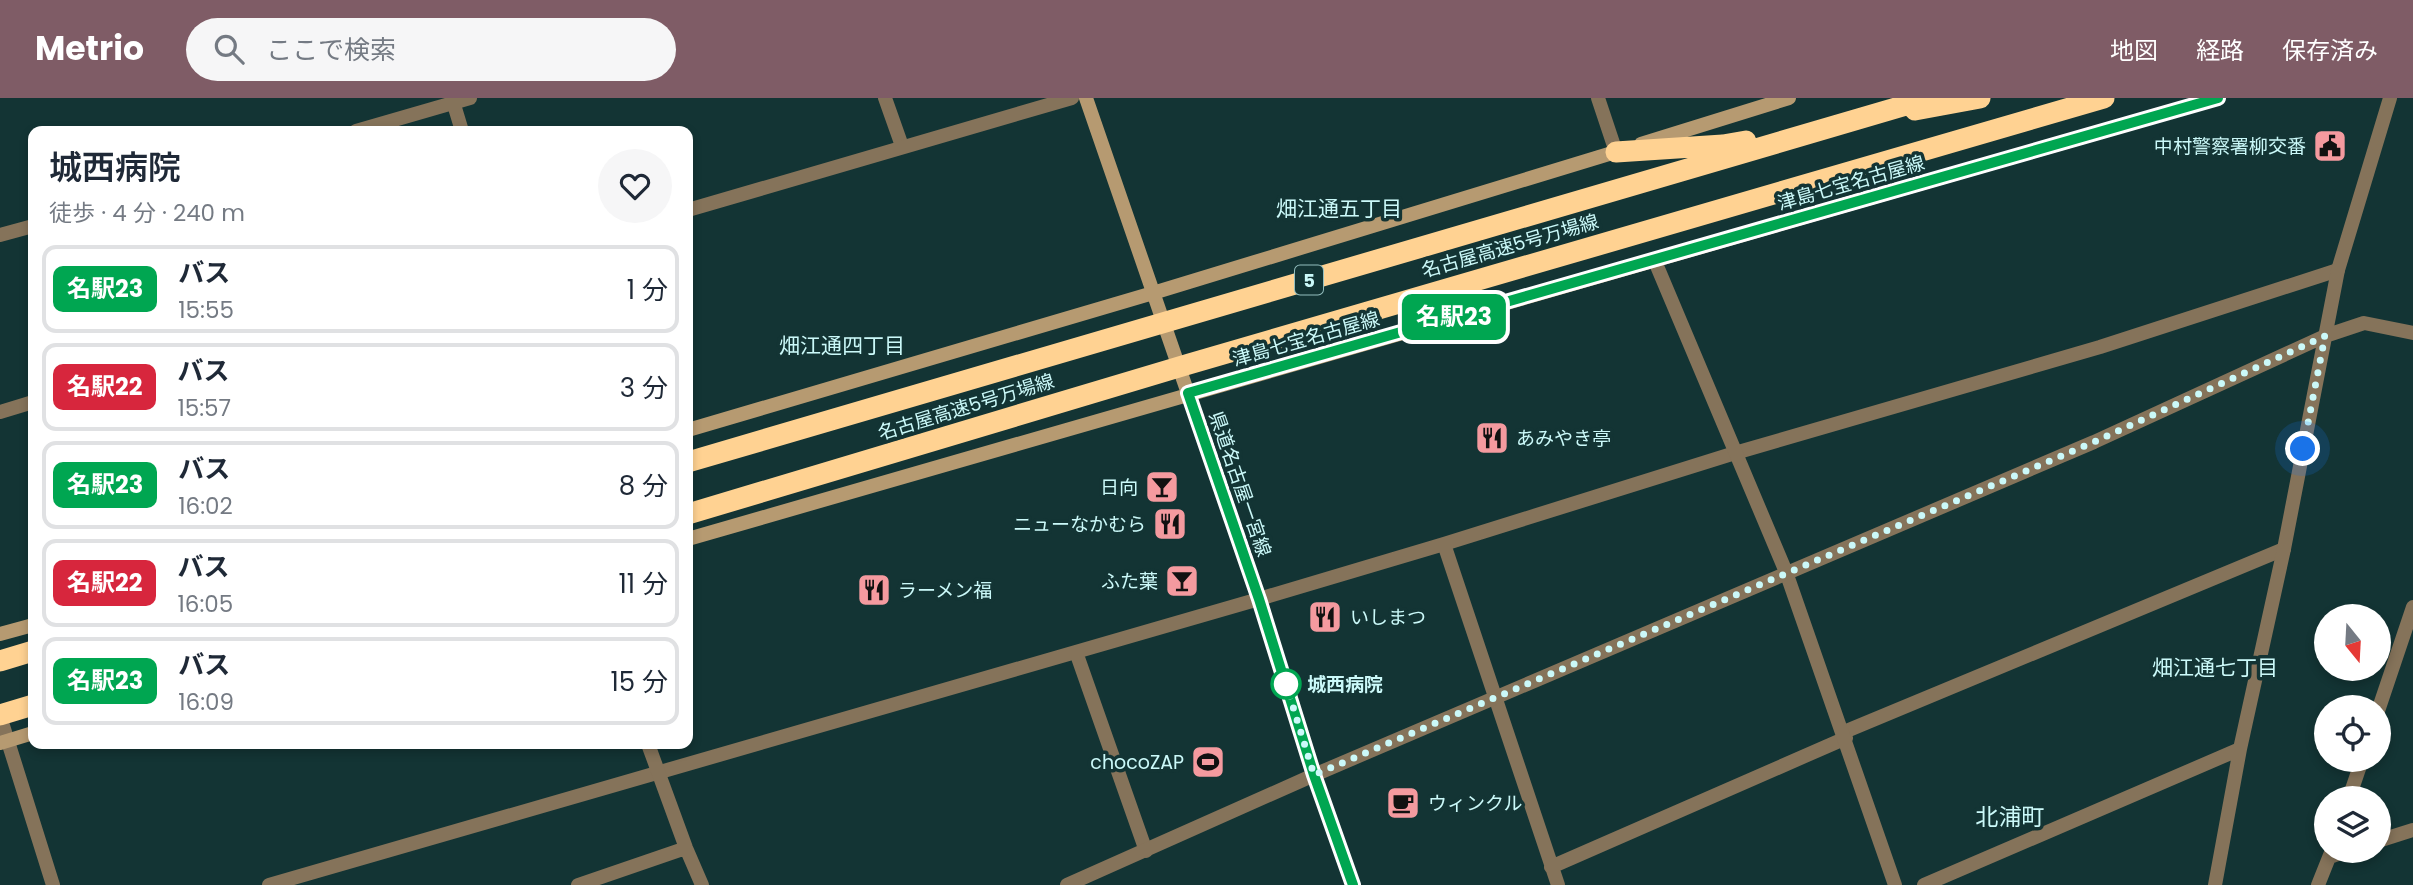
<!DOCTYPE html>
<html lang="ja">
<head>
<meta charset="utf-8">
<style>
  body { margin:0; font-family:Poppins,"Noto Sans JP",sans-serif; background:#f6f6f7; color:#1f2937; height:100vh; display:flex; flex-direction:column; font-size:26px; white-space:nowrap }
  * { box-sizing:border-box; margin:0 }
  p { font-size:23px; color:#747a83 }
  .icon { flex:none; width:38px; height:38px; fill:none; stroke:currentColor; stroke-width:2; stroke-linecap:round; stroke-linejoin:round }
  .map { position:relative; flex:1; overflow:hidden }
  .drawer { position:absolute; left:28px; top:28px; width:665px; height:623px; display:flex; flex-direction:column; background:#fff; border-radius:14px; box-shadow:0 4px 10px #0003 }
  .drawer>* { flex:none }
  .badge { padding:0 14px; border-radius:10px; font-size:24px; line-height:46px }
  .needle { width:46px; rotate:162deg }
  .tools { position:absolute; left:2314px; top:506px; display:grid; gap:14px }
  .tools a { display:grid; place-items:center; width:77px; height:77px; border-radius:50%; background:#fff; box-shadow:0 4px 10px #0003; font-size:35px }
  .you { position:absolute; width:35px; height:35px; margin:-18px; border:5px solid #fff; border-radius:50%; background:#1a73e8; box-shadow:0 0 0 10px #1a73e833 }
  .map>.badge { position:absolute; translate:-50% -50%; box-shadow:0 0 0 4px #fff }
  .round { display:grid; place-items:center; flex:none; width:74px; height:74px; border-radius:37px; background:#f6f6f7 }
  .overview { display:flex; align-items:center; justify-content:space-between; height:119px; padding:0 21px }
  h1 { font-size:33px; font-weight:600; line-height:52px }
  ul { padding:0; list-style:none }
  li { display:flex; align-items:center; gap:21px; height:88px; margin:0 14px 10px; padding:0 7px; border:4px solid #e0e1e3; border-radius:14px }
  li div { flex:1 }
  li b { display:block; font-size:26px }
  li em { font-style:normal }
  li .badge { min-width:77px; font-weight:700; text-align:center }
  header { display:flex; align-items:center; gap:42px; box-sizing:border-box; height:98px; padding:0 35px; background:#7f5c66; color:#fff }
  header strong { font-size:33px }
  nav { display:flex; gap:38px; margin-inline-start:auto; font-size:24px }
  .search { width:490px; height:63px; background:#f6f6f7; display:flex; align-items:center; gap:18px; box-sizing:border-box; padding:0 24px; border-radius:38px; color:#747a83; font-size:26px }
  .map>svg:first-child { display:block }
  .lines { fill:none; stroke-linecap:round; stroke-linejoin:round }
  .service { stroke:#85735a; stroke-width:14 }
  .minor { stroke:#85735a; stroke-width:14 }
  .secondary { stroke:#b69a71; stroke-width:14 }
  .motorway { stroke:#ffd292; stroke-width:21 }
  .line-casing { stroke:#fff; stroke-width:16 }
  .line { stroke:#00a651; stroke-width:10 }
  .walk { stroke:#cbf9f9; stroke-width:7; stroke-dasharray:0 12.6 }
  .stop-dot { fill:#fff; stroke:#00a651; stroke-width:3.5 }
  .labels { text-anchor:middle; dominant-baseline:central; stroke-width:7; stroke-linejoin:round; paint-order:stroke }
  .shield { fill:#133434; stroke:#94bebe; stroke-width:2 }
  .shield-label { font-size:18px; font-weight:bold; fill:#cbf9f9 }
  .poi-label { font-size:19px; fill:#cbf9f9; stroke:#133434; text-anchor:end }
  .street-label { font-size:19px; fill:#cbf9f9; stroke:#133434 }
  .stop-label { font-size:19px; font-weight:bold; fill:#cbf9f9; stroke:#133434; text-anchor:start }
  .neighbourhood-label { font-size:21px; fill:#cbf9f9; stroke:#133434 }
  .quarter-label { font-size:23px; fill:#cbf9f9; stroke:#133434 }
</style>
</head>
<body>
<header>
<strong>Metrio</strong>
<div class="search"><svg class="icon" aria-label="search" viewBox="0 0 24 24"><circle cx="10" cy="10" r="6"/><path d="M15 15l6 6"/></svg>ここで検索</div>
<nav><a>地図</a><a>経路</a><a>保存済み</a></nav>
</header>
<div class="map">
<svg width="2413" height="787" viewBox="0 0 2413 787">
  <rect width="100%" height="100%" fill="#133434"/>
  <g class="lines">
    <path class="service" d="M 885,0 L 902,48
      M 1444,446 L 1558,787
      M 1076,554 L 1146,753
      M 1844,634 L 2284,451
      M 1551,769 L 1846,640
      M 269,787 L 1259,501 L 1444,446 L 1735,355 L 2100,249 L 2338,172"/>
    <path class="minor" d="M 452,0 L 462,33
      M 1598,0 L 1616,54
      M 356,33 L 470,0
      M 688,112 L 1072,0
      M 0,137 L 33,128
      M 1654,161 L 1786,474 L 1895,787
      M 0,314 L 33,304
      M 2378,613 L 2413,509
      M 0,618 L 53,787
      M 648,646 L 686,750 L 702,787
      M 2349,700 L 2362,662
      M 2378,743 L 2413,732
      M 2330,759 L 2349,752
      M 578,787 L 686,750
      M 1067,787 L 1314,677 L 2094,344 L 2325,238 L 2364,225 L 2413,235
      M 1924,787 L 2240,651
      M 2215,787 L 2240,651 L 2284,451 L 2338,172 L 2390,0
      M 2318,787 L 2332,752"/>
    <path class="secondary" d="M 1086,0 L 1259,501 L 1314,677 L 1353,787
      M 1641,46 L 1789,0
      M 688,332 L 1153,195 L 1622,52
      M 688,441 L 2218,0
      M 0,536 L 33,527
      M 0,645 L 33,635"/>
    <path class="motorway" d="M 1915,12 L 1980,0
      M 1616,54 L 1723,47 L 1746,43
      M 688,364 L 1930,0
      M 688,416 L 1189,266 L 2104,0
      M 0,563 L 33,553
      M 0,617 L 33,607"/>
  </g>
  <g class="lines">
    <defs>
      <path id="line" d="M 1353,787 L 1314,677 L 1259,501 L 1188,295 L 2218,0"/>
    </defs>
    <use href="#line" class="line-casing"/>
    <use href="#line" class="line"/>
    <path class="walk" d="M 1286,586 L 1314,677 L 2094,344 L 2325,238 L 2303,351"/>
  </g>
  <defs>
    <symbol id="civic-square" viewBox="-11 -11 22 22"><rect x="-9" y="-9" width="18" height="18" rx="4" fill="#f49a9f" stroke="#133434"/><path d="M-.6-6.5H3V-4.5H.6V-3L4-1V1h2V6H-6V1h2V-1L-.6-3ZM-1.2 2.5V6h2.4V2.5Z" fill="#111"/></symbol>
    <symbol id="restaurant-square" viewBox="-11 -11 22 22"><rect x="-9" y="-9" width="18" height="18" rx="4" fill="#f49a9f" stroke="#133434"/><path d="M-5-6h1v4h1v-4h1v4h1v-4h1v5L-1.5 .5V6h-2V.5L-5-1ZM5-6V6H3V1.5H1.5Q1.5-4 5-6Z" fill="#111"/></symbol>
    <symbol id="bar-square" viewBox="-11 -11 22 22"><rect x="-9" y="-9" width="18" height="18" rx="4" fill="#f49a9f" stroke="#133434"/><path d="M-6-5H6L.8 .8V4.5H3.5V6h-7V4.5H-.8V.8Z" fill="#111"/></symbol>
    <symbol id="stadium-square" viewBox="-11 -11 22 22"><rect x="-9" y="-9" width="18" height="18" rx="4" fill="#f49a9f" stroke="#133434"/><path d="M0-5a6.5 5 0 1 0 0 10a6.5 5 0 1 0 0-10ZM-3.5-1.8h7v3.6h-7Z" fill="#111"/></symbol>
    <symbol id="cafe-square" viewBox="-11 -11 22 22"><rect x="-9" y="-9" width="18" height="18" rx="4" fill="#f49a9f" stroke="#133434"/><path d="M-5.5-4.5H6V0H3Q3 3.5 0 3.5H-2.5Q-5.5 3.5-5.5 0ZM3-3.2v2h1.7v-2ZM-6 4.5H4V6H-6Z" fill="#111"/></symbol>
  </defs>
  <g fill-rule="evenodd">
    <use href="#civic-square" x="2311" y="29" width="38" height="38"/>
    <use href="#restaurant-square" x="1473" y="321" width="38" height="38"/>
    <use href="#bar-square" x="1143" y="370" width="38" height="38"/>
    <use href="#restaurant-square" x="1151" y="407" width="38" height="38"/>
    <use href="#bar-square" x="1163" y="464" width="38" height="38"/>
    <use href="#restaurant-square" x="855" y="473" width="38" height="38"/>
    <use href="#restaurant-square" x="1306" y="500" width="38" height="38"/>
    <use href="#stadium-square" x="1189" y="645" width="38" height="38"/>
    <use href="#cafe-square" x="1384" y="686" width="38" height="38"/>
  </g>
  <circle class="stop-dot" cx="1286" cy="586" r="14"/>
  <g class="labels">
    <rect class="shield" x="1295" y="167.5" width="28" height="29" rx="5"/>
    <g class="shield-label">
      <text x="1309" y="182">5</text>
    </g>
    <g class="poi-label">
      <text x="2306" y="48">中村警察署柳交番</text>
      <text x="1516" y="340" text-anchor="start">あみやき亭</text>
      <text x="1138" y="389">日向</text>
      <text x="1146" y="426">ニューなかむら</text>
      <text x="1158" y="483">ふた葉</text>
      <text x="898" y="492" text-anchor="start">ラーメン福</text>
      <text x="1350" y="519" text-anchor="start">いしまつ</text>
      <text x="1184" y="664">chocoZAP</text>
      <text x="1428" y="705" text-anchor="start">ウィンクル</text>
    </g>
    <g class="street-label">
      <text transform="translate(1851 85) rotate(-16)">津島七宝名古屋線</text>
      <text transform="translate(1510 148) rotate(-16)">名古屋高速5号万場線</text>
      <text transform="translate(1306 241) rotate(-16)">津島七宝名古屋線</text>
      <text transform="translate(966 309) rotate(-17)">名古屋高速5号万場線</text>
      <text transform="translate(1240 386) rotate(71)">県道名古屋一宮線</text>
    </g>
    <g class="stop-label">
      <text x="1307" y="586">城西病院</text>
    </g>
    <g class="neighbourhood-label">
      <text x="1339" y="110">畑江通五丁目</text>
      <text x="842" y="247">畑江通四丁目</text>
      <text x="2215" y="569">畑江通七丁目</text>
    </g>
    <g class="quarter-label">
      <text x="2010" y="719">北浦町</text>
    </g>
  </g>
</svg>
<div class="tools">
<a><svg class="needle" viewBox="-14 -14 28 28"><path d="M0-13l5 13h-10z" fill="#e53935"/><path d="M0 13l5-13h-10z" fill="#747a83"/></svg></a>
<a><svg class="icon" aria-label="locate" viewBox="0 0 24 24"><circle cx="12" cy="12" r="6"/><path d="M12 2v4M12 18v4M2 12h4M18 12h4"/></svg></a>
<a><svg class="icon" aria-label="layers" viewBox="0 0 24 24"><path d="M12 4l9 5-9 5-9-5zM3 14l9 5 9-5"/></svg></a>
</div>
<div class="you" style="left:2303px;top:351px"></div>
<b class="badge" style="left:1454px;top:219px;background:#00a651;color:#fff">名駅23</b>
<section class="drawer">
<div class="overview"><div><h1>城西病院</h1><p>徒歩 · 4 分 · 240 m</p></div><a class="round"><svg class="icon" aria-label="heart" viewBox="0 0 24 24"><path d="M12 20l-8-8c-3-5 5-10 8-4 3-6 11-1 8 4z"/></svg></a></div>
<ul>
<li><span class="badge" style="background:#00a651;color:#fff">名駅23</span><div><b>バス</b><p>15:55</p></div><em>1 分</em></li>
<li><span class="badge" style="background:#d7263d;color:#fff">名駅22</span><div><b>バス</b><p>15:57</p></div><em>3 分</em></li>
<li><span class="badge" style="background:#00a651;color:#fff">名駅23</span><div><b>バス</b><p>16:02</p></div><em>8 分</em></li>
<li><span class="badge" style="background:#d7263d;color:#fff">名駅22</span><div><b>バス</b><p>16:05</p></div><em>11 分</em></li>
<li><span class="badge" style="background:#00a651;color:#fff">名駅23</span><div><b>バス</b><p>16:09</p></div><em>15 分</em></li>
</ul>
</section>
</div>
</body>
</html>
